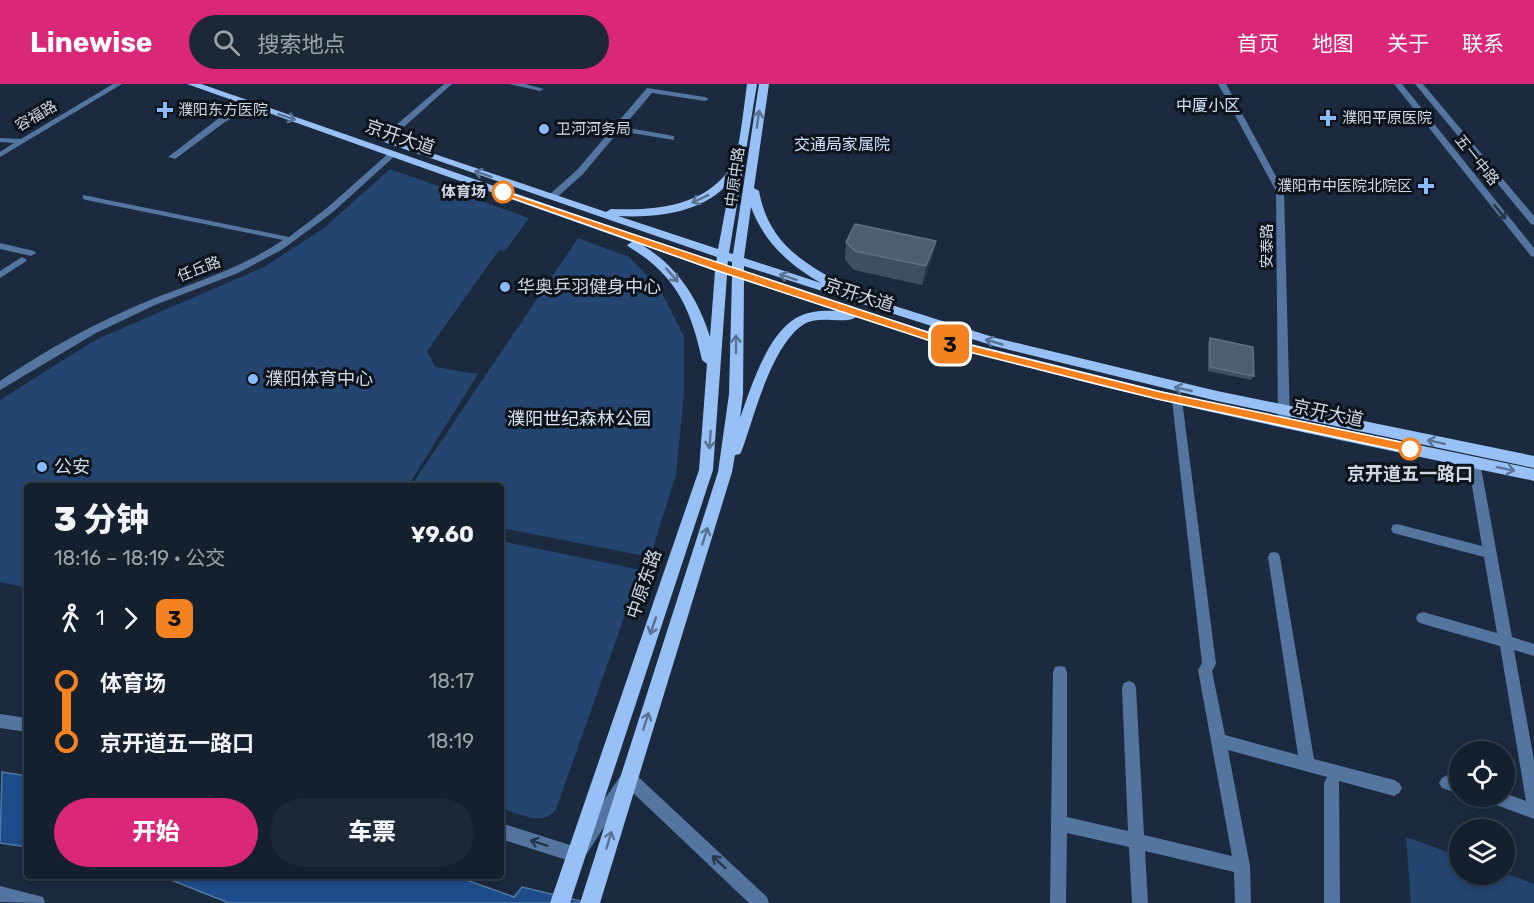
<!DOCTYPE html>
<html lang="zh">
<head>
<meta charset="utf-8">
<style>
  body { margin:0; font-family:Rubik,"Noto Sans SC",sans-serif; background:#1d2836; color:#f1f3f6; height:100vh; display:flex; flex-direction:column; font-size:22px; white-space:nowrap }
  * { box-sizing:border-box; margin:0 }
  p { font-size:20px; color:#9da3aa }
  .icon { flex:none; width:33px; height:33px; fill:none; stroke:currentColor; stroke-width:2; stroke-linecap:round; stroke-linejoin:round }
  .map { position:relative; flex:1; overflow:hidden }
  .drawer { position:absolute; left:24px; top:399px; width:480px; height:396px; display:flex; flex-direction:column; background:#14202e; border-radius:6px; box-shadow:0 3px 9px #0003,0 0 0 2px #333e4a }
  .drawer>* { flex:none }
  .badge { padding:0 12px; border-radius:9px; font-size:21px; line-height:39px }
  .fabs { position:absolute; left:1449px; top:657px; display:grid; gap:12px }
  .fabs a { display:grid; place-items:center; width:66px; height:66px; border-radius:50%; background:#14202e; box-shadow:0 3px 9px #0003,0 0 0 2px #333e4a; font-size:30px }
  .map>.badge { position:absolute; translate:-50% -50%; box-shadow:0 0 0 3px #fff }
  .legs { display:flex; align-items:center; gap:9px; height:66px; padding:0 30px; font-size:20px }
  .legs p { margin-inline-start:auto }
  .summary { display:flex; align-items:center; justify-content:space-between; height:102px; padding:0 30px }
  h1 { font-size:33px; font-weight:800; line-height:45px }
  .cta { display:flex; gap:12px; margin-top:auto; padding:12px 30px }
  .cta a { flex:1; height:69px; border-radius:36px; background:#db2777; color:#fff; font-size:24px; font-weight:800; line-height:69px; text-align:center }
  .cta a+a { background:#1d2836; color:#f1f3f6 }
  ul { padding:0 30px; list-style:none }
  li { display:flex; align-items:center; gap:21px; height:60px; font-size:22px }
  li i { display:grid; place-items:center; width:9px; height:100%; margin:0 8px; background:currentColor }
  li i::after { content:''; width:15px; height:15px; margin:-8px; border:4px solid; border-radius:50%; background:#14202e }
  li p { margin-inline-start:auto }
  li:first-child i { background:linear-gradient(#0000 50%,currentColor 0) }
  li:last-child i { background:linear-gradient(currentColor 50%,#0000 0) }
  header { display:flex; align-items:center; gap:36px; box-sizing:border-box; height:84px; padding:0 30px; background:#db2777; color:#fff }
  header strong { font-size:28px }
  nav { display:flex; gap:33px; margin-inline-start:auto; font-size:21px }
  .search { width:420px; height:54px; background:#1d2836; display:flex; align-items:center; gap:15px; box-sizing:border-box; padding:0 21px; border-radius:33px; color:#9da3aa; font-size:22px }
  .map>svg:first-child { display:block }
  .green { fill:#234570 }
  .water { fill:#1d4e8b; stroke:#5278a6; stroke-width:1.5 }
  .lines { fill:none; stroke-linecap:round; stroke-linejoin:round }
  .minor { fill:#5475a0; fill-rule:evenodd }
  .major { fill:#97c0f6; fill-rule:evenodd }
  .wall { fill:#3f4e63 }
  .shaded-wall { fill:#2a3a4e }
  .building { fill:#4e5d71; stroke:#627183; stroke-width:1.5 }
  .oneway { stroke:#587293 }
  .oneway2 { stroke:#25354a }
  .line-1 { fill:#f58220; stroke:#fff; stroke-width:1.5 }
  .poi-dot { fill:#88bafc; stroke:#0c131b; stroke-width:2 }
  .stop-1-dot { fill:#fff; stroke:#f58220; stroke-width:3 }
  .labels { text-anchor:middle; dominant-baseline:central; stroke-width:6; stroke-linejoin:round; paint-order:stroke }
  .far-poi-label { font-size:15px; fill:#cfd9e6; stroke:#0c131b; text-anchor:start }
  .far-street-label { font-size:15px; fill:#cfd9e6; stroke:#0c131b }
  .far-stop-label { font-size:15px; font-weight:bold; fill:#cfd9e6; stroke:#0c131b; text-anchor:end }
  .far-neighbourhood-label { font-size:16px; fill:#cfe3fd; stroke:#0c131b }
  .street-label { font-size:18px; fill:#cfd9e6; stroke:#0c131b }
  .poi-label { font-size:18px; fill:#cfd9e6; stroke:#0c131b; text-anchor:start }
  .park-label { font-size:18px; fill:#d7e4f6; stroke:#0c131b }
  .stop-label { font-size:18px; font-weight:bold; fill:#cfd9e6; stroke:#0c131b }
</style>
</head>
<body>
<header>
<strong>Linewise</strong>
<div class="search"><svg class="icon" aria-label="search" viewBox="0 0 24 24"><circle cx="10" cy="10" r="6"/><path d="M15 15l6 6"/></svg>搜索地点</div>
<nav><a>首页</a><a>地图</a><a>关于</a><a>联系</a></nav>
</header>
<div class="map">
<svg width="1534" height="819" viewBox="0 0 1534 819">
  <rect width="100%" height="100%" fill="#1b2a3e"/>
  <path class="green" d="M 390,85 L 529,134 L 505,167 L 499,166 L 427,267 L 435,283 L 478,290 L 408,402 L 27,402 L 27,504 L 0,498 L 0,316 L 95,256 L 264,183 L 324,144 Z
    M 578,154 L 629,173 L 660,205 L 684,253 L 684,310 L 676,391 L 650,473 L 501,444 L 501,402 L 411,402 Z
    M 501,457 L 641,486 L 556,725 C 543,744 519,729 501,724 Z
    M 1406,753 L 1459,772 L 1460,790 L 1505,789 L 1534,800 L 1534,819 L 1411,819 Z"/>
  <path class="water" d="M 2,688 L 27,692 L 27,763 L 0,759 Z
    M 161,792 L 455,792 L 514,813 L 522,803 L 589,819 L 229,819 Z"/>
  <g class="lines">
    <path class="minor" d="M 113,0 L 122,0 L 0,73 L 0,68 L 14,59 L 0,58 L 0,54 L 21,55 Z
      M 444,0 L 452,0 L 387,58 L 381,58 L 381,54 Z
      M 509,0 L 525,0 L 544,5 L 540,7 Z
      M 1218,0 L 1226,0 L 1284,107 L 1290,338 L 1284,342 L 1278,338 L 1276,107 Z
      M 1394,0 L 1402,0 L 1534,164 L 1534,173 L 1531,172 Z
      M 1415,0 L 1423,0 L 1534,132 L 1534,141 L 1531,140 Z
      M 647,4 L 705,13 L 709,15 L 705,17 L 652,9 L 623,43 L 674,52 L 674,56 L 619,47 L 583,90 L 555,115 L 549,115 L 549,111 L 577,86 Z
      M 249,19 L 256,21 L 225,38 L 175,75 L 168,73 L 219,34 Z
      M 390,68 L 397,70 L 333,128 L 283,165 L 238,189 L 155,221 L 96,249 L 0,306 L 0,297 C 47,265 97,238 150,216 C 195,198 242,184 283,156 L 86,116 L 83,115 L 83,111 L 289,153 L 327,124 Z
      M 0,159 L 34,167 L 36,169 L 31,172 L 0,165 Z
      M 22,173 L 27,176 L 25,178 L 0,194 L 0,187 Z
      M 1177,312 L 1182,316 L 1216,580 L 1212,587 L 1225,651 L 1298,671 L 1268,473 L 1270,469 L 1274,468 L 1278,469 L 1280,473 L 1314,675 L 1394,696 L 1399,699 L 1402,704 L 1399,709 L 1394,712 L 1339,697 L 1340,819 L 1324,819 L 1324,699 L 1327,693 L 1228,666 L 1250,782 L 1251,819 L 1235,819 L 1234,788 L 1145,767 L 1148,819 L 1132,819 L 1129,763 L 1067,749 L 1066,819 L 1050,819 L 1053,588 L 1055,583 L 1060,582 L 1065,583 L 1067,588 L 1067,733 L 1128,747 L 1122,604 L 1124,599 L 1129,597 L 1134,599 L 1136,604 L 1144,751 L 1232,772 L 1198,586 L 1202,579 L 1172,316 Z
      M 1474,374 L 1480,378 L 1512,553 L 1534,560 L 1534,572 L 1514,566 L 1534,676 L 1534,735 L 1485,717 L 1483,712 L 1504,712 L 1504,709 L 1526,717 L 1500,562 L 1423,540 L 1418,538 L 1416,534 L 1418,530 L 1423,528 L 1497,549 L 1484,473 L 1397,450 L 1393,449 L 1391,445 L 1393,441 L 1397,440 L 1482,462 L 1468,378 Z
      M 0,630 L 27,634 L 27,648 L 0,644 Z
      M 628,685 L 633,688 L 767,813 L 769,819 L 749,819 L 629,705 L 582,777 L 576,779 L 501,755 L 501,739 L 573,762 L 623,688 Z
      M 1447,691 L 1460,695 L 1460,710 L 1442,704 L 1439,699 L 1442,694 Z
      M 0,802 L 43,813 L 45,819 L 0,818 Z"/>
    <path class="major" d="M 187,0 L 201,0 L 716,179 L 717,173 L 384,58 L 393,56 L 606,128 L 611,125 C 656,127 710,122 734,78 C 739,68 745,15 747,0 L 757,0 L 729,169 L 733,170 L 759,0 L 769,0 L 754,104 L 759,107 C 768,156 799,177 841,199 L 843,202 L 841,205 L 996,254 L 1217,307 L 1534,372 L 1534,384 L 1217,317 L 994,262 L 744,182 L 744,188 L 955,256 L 1177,311 L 1534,385 L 1534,397 C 1306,348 1077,305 856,233 C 845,241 821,231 806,239 C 772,258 755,331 742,366 L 740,370 L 735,371 L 732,388 L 600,819 L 580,819 L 718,388 L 729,310 L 732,192 L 727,191 L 713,386 L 570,819 L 550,819 L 699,386 L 707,280 L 702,276 C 691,225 676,191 629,163 L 627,161 L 632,158 ZM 731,96 L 718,165 L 618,132 C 657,134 705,129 731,96 ZM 751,123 C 764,158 789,181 821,199 L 744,174 ZM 642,161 L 715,187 L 710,253 C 698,214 677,182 642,161 ZM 728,177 L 732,178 L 732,185 L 727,183 ZM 744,196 L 837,227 C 824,226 808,227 796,234 C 767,251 751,303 740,334 L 743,310 Z"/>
  </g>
  <path class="wall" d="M 846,158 L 932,175 L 922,201 L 854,186 L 845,176 Z
    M 1210,254 L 1254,292 L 1251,296 L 1208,287 L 1208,259 Z"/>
  <path class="shaded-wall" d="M 936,157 L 932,175 L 922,201 L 926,182 Z"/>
  <path class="building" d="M 855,140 L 936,157 L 926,182 L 855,167 L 846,158 Z
    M 1210,254 L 1253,263 L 1254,292 L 1210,283 Z"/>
  <defs><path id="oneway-shaft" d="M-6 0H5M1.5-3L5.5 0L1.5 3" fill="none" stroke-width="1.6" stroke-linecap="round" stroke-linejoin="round" transform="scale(1.5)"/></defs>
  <g class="oneway">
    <use href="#oneway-shaft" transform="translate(287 33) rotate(19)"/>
    <use href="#oneway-shaft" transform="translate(758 35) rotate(-82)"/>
    <use href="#oneway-shaft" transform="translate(483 90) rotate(-161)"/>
    <use href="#oneway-shaft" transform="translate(700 115) rotate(154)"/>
    <use href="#oneway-shaft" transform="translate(672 191) rotate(49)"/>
    <use href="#oneway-shaft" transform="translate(788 193) rotate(-162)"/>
    <use href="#oneway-shaft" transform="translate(994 258) rotate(-164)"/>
    <use href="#oneway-shaft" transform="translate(736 260) rotate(-90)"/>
    <use href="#oneway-shaft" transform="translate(1183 305) rotate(-167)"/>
    <use href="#oneway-shaft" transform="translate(710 356) rotate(95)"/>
    <use href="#oneway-shaft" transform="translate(1436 358) rotate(-168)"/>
    <use href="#oneway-shaft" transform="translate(1506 385) rotate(12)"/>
    <use href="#oneway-shaft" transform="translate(705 452) rotate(-72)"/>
    <use href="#oneway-shaft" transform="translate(653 542) rotate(109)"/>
    <use href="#oneway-shaft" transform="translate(646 637) rotate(-72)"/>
    <use href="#oneway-shaft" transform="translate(609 756) rotate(-73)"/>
  </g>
  <g class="oneway2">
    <use href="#oneway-shaft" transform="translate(1500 128) rotate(51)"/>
    <use href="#oneway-shaft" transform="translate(539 759) rotate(-162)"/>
    <use href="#oneway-shaft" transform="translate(719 778) rotate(-136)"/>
  </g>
  <path class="line-1" d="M 500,106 L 954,257 L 1157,307 L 1410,360 L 1416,365 L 1410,369 L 1157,315 L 949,263 L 718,187 L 500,110 Z"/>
  <g class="poi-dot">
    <path d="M162 17h6v6h6v6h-6v6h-6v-6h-6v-6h6z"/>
    <path d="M1325 25h6v6h6v6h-6v6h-6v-6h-6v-6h6z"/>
    <circle cx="544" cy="45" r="6"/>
    <path d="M1423 93h6v6h6v6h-6v6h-6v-6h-6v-6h6z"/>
    <circle cx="505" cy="203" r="6"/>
    <circle cx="253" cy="295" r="6"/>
    <circle cx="42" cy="383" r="6"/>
  </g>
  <g class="stop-1-dot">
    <circle cx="503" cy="108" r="10"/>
    <circle cx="1410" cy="365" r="10"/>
  </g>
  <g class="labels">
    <g class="far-poi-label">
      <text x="178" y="26">濮阳东方医院</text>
      <text x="1342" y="34">濮阳平原医院</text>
      <text x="556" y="45">卫河河务局</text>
      <text x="1412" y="102" text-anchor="end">濮阳市中医院北院区</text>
    </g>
    <g class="far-street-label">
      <text transform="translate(36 32) rotate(-30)">容福路</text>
      <text transform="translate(1477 76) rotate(51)">五一中路</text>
      <text transform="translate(735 93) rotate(-82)">中原中路</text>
      <text transform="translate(1267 162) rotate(-90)">安泰路</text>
      <text transform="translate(199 185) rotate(-21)">任丘路</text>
    </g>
    <g class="far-stop-label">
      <text x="486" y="108">体育场</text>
    </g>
    <g class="far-neighbourhood-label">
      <text x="1208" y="21">中厦小区</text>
      <text x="842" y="60">交通局家属院</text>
    </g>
    <g class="street-label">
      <text transform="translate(400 53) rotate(19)">京开大道</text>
      <text transform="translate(859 211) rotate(18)">京开大道</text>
      <text transform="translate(1328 329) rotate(12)">京开大道</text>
      <text transform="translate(644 500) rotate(-71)">中原东路</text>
    </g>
    <g class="poi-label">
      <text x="517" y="203">华奥乒羽健身中心</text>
      <text x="265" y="295">濮阳体育中心</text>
      <text x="54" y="383">公安</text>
    </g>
    <g class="park-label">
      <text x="579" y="335">濮阳世纪森林公园</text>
    </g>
    <g class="stop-label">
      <text x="1410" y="390">京开道五一路口</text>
    </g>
  </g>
</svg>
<div class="fabs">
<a><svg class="icon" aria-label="locate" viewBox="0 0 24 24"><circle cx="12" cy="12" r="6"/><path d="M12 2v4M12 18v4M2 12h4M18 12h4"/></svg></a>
<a><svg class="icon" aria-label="layers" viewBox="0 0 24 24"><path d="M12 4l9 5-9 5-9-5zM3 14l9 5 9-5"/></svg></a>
</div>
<b class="badge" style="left:950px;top:260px;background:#f58220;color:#111">3</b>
<section class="drawer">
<div class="summary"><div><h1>3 分钟</h1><p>18:16 – 18:19 · 公交</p></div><b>¥9.60</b></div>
<div class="legs"><svg class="icon" aria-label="walk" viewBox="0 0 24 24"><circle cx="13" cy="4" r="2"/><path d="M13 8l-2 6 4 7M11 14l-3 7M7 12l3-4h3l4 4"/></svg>1<svg class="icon" aria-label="forward" viewBox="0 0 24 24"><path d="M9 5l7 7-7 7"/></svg><b class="badge" style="background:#f58220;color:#111">3</b></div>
<ul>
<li><i style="color:#f58220"></i><b>体育场</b><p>18:17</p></li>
<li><i style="color:#f58220"></i><b>京开道五一路口</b><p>18:19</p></li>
</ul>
<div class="cta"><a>开始</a><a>车票</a></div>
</section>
</div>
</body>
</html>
